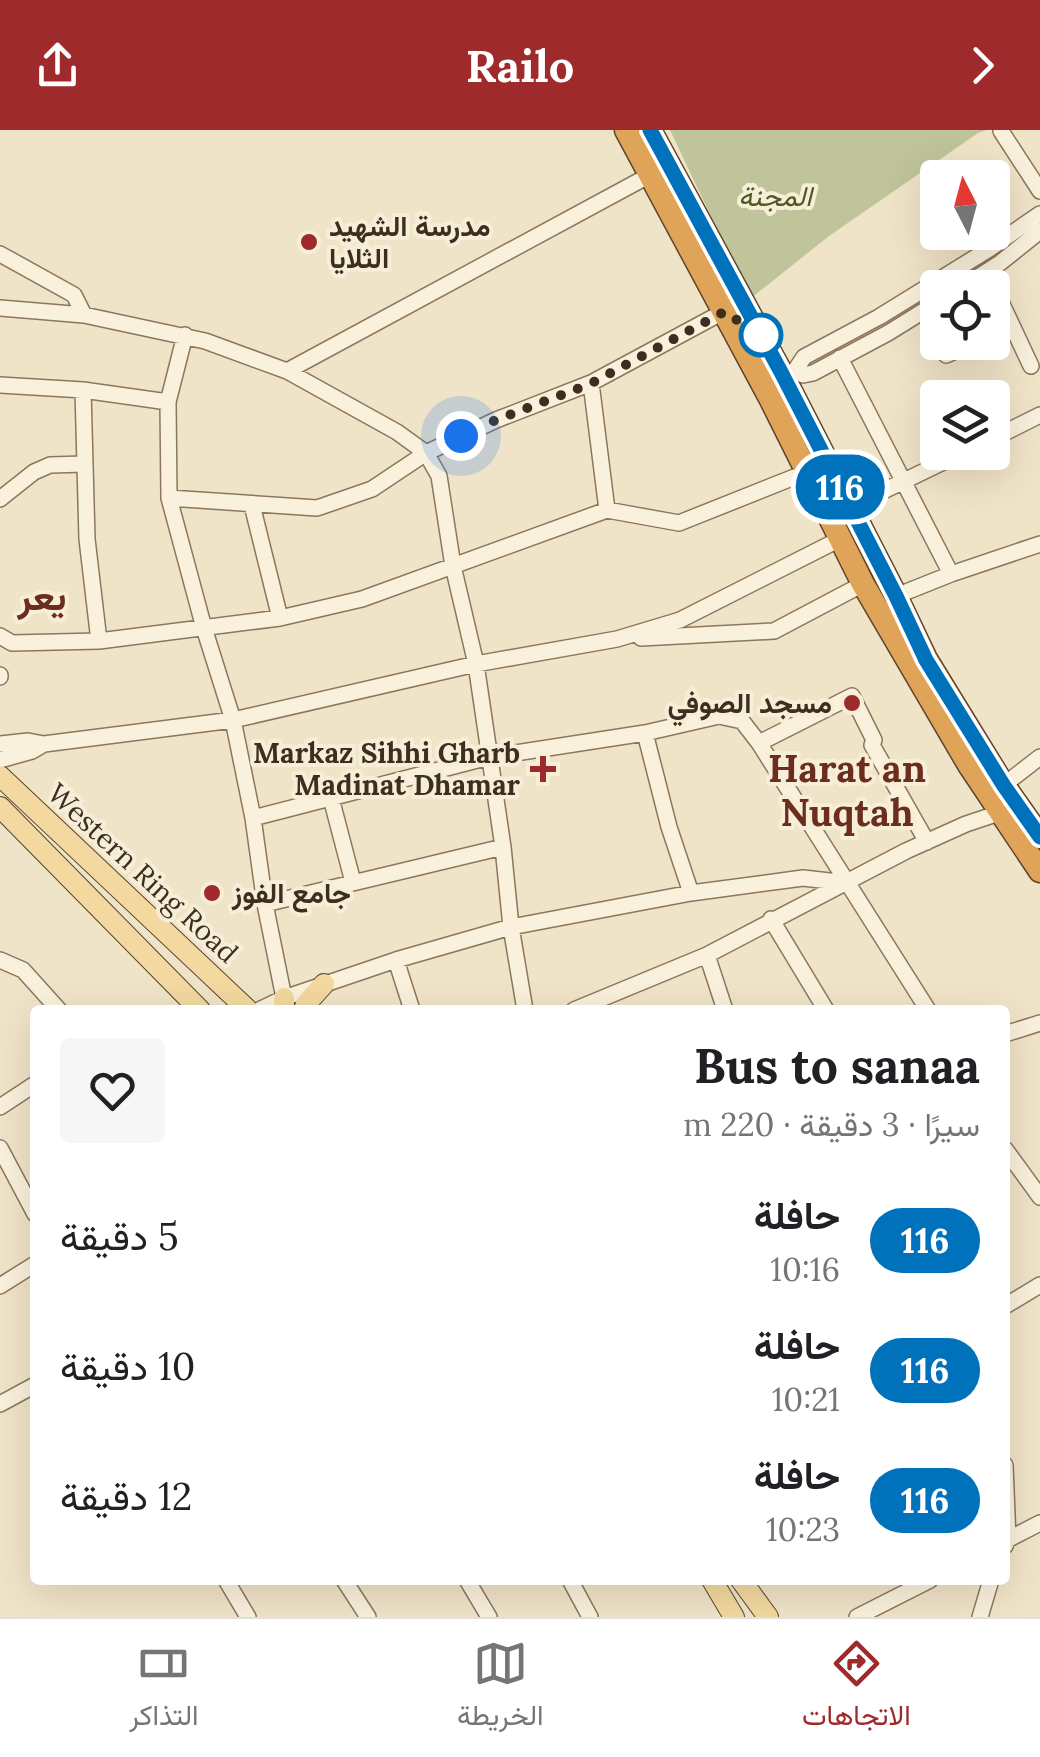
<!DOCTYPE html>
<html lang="ar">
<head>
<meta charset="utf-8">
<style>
  body { margin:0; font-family:Lora,Vazirmatn,serif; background:#f6f6f6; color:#202124; direction:rtl; height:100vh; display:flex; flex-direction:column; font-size:38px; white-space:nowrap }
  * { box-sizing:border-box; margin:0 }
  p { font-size:32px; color:#757577 }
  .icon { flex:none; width:55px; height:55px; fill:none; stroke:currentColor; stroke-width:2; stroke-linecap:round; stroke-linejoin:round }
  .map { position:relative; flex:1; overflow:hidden; direction:ltr }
  .drawer { position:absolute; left:30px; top:875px; width:980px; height:580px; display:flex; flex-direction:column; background:#fff; border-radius:10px; box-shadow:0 10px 40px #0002; direction:rtl }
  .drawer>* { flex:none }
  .badge { padding:0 20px; border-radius:32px; font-size:35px; line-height:65px }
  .needle { width:65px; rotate:354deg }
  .tools { position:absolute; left:920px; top:30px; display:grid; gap:20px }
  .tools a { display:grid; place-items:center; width:90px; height:90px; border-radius:10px; background:#fff; box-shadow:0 10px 40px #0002; font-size:50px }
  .you { position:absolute; width:50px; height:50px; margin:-25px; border:8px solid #fff; border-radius:50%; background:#1a73e8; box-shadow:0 0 0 15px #1a73e833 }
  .map>.badge { position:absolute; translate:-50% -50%; box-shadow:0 0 0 5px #fff }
  .round { display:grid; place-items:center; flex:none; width:105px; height:105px; border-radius:10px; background:#f6f6f6 }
  .summary { display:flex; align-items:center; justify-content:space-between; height:170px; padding:0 30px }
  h1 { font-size:48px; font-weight:700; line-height:75px }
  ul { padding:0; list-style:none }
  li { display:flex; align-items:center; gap:30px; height:130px; padding:0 30px }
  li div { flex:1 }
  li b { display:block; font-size:38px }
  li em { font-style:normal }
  li .badge { min-width:110px; font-weight:700; text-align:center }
  header { display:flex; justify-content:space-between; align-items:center; height:130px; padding:0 30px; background:#9e2a2b; color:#fff; font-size:45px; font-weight:700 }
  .tab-bar { display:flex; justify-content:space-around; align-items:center; height:140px; border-top:2px solid #e0e0e0; background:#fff; font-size:28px; color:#757577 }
  .tab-bar a { display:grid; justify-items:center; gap:5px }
  .tab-bar .active { color:#9e2a2b }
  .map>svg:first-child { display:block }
  .cemetery { fill:#bfc49a }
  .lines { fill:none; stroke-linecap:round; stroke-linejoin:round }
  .minor-casing { stroke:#8d765c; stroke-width:18 }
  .major-casing { stroke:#5b4430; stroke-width:22 }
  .highway-casing { stroke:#5b4430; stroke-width:25 }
  .minor { stroke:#faf1dc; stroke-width:15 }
  .major { stroke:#f3d9a0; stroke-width:20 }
  .highway { stroke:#e0a458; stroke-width:22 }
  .line-casing { stroke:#fff; stroke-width:22 }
  .line { stroke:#0072bc; stroke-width:15 }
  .walk { stroke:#3d2e20; stroke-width:10; stroke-dasharray:0 18 }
  .poi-dot { fill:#9e2a2b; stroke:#f7eed8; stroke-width:4 }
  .stop-dot { fill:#fff; stroke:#0072bc; stroke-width:5 }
  .labels { text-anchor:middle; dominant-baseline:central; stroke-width:8; stroke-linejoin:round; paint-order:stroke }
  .park-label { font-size:28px; font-style:italic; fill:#4d5a26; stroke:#f7eed8 }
  .poi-label { font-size:28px; font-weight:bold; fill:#3d2e20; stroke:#f7eed8; text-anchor:start }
  .street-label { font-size:28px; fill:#3d2e20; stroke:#f7eed8 }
  .district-label { font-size:38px; font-weight:bold; fill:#6b2e1e; stroke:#f7eed8 }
</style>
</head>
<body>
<header><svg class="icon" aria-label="forward" viewBox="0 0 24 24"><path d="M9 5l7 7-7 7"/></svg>Railo<svg class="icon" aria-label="share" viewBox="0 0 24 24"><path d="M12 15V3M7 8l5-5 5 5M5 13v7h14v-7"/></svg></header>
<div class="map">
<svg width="1040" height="1487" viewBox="0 0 1040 1487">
  <rect width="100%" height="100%" fill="#f0e4c8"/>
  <path class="cemetery" d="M 670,0 L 987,0 L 978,3 L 829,106 L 750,169 Z"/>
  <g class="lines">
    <defs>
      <path id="minor" d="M 1001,1 L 1040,61
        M 0,124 L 74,165 L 84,185
        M 961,158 L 1000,133 L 1040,101
        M 992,158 L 1001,172 L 1031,236
        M 0,178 L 84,185 L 205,211 L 287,241 L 397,302 L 426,323 L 439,346 L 453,436 L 476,534 L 503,717 L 511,797 L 525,880
        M 185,205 L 168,272 L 169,368 L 204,498 L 233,590 L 253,688 L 265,774 L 284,868 L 259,880
        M 992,206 L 1012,198
        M 946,225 L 976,212
        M 840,228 L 951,444
        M 287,241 L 650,45
        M 794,242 L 803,245 L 813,243 L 888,203 L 938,172
        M 784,248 L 794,242 L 804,227 L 879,187 L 989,119 L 1040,84
        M 591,253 L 607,380
        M 0,255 L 83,260 L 168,272
        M 83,260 L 87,409 L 99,511
        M 992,309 L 1040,285
        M 169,368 L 317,378 L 372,359 L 426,323 L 496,290 L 591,253 L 723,182
        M 0,369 L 34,342 L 50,335 L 84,334
        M 252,375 L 280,488
        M 846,379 L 964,322
        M 896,466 L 951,444 L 1040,414
        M 0,506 L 12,513 L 99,511 L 280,488 L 362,469 L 607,380 L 679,393 L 807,342
        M 641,508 L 774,501 L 863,454
        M 0,545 L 0,547
        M 645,603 L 669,697 L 691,763
        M 759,613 L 852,566 L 874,610 L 872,615 L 927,712
        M 0,614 L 28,611 L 44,614 L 233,590 L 476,534 L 617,509 L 680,490 L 842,408
        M 0,630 L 32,621 L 44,614
        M 996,661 L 1040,627
        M 331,668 L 353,752
        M 253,688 L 489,627 L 645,603 L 719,586 L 742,591 L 759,613 L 928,880
        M 265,774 L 503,717
        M 771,789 L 826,880
        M 707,825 L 725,880
        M 0,830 L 23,840 L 59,880
        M 396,830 L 412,880
        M 284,868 L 396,830 L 511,797 L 691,763 L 803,748 L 847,753
        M 574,880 L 707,825 L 906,721 L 966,694 L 1005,681
        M 1005,904 L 1040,893
        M 0,977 L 35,954
        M 0,1018 L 35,1084
        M 1005,1019 L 1040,1067
        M 0,1156 L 35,1134
        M 1005,1176 L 1040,1155
        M 0,1274 L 35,1255
        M 1005,1335 L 1008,1409 L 1005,1416
        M 1005,1411 L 1040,1393
        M 226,1450 L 248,1487
        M 344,1450 L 368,1487
        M 467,1450 L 489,1487
        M 570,1450 L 590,1487
        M 857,1487 L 930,1450
        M 980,1487 L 991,1450"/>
      <path id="major" d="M 0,646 L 248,880
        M 0,677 L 200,880
        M 284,880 L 284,868
        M 304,880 L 306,874 L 324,854
        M 712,1450 L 734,1487
        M 741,1450 L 768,1487"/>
      <path id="highway" d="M 626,0 L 770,268 L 863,454 L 969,635 L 1040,741
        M 650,0 L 781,242 L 896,466 L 926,529 L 1004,656 L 1040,707"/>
    </defs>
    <use href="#minor" class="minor-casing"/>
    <use href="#major" class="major-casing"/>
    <use href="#highway" class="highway-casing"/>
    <use href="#minor" class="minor"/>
    <use href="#major" class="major"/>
    <use href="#highway" class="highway"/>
  </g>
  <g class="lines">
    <defs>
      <path id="line" d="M 650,0 L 781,242 L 896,466 L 926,530 L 1004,656 L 1040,707"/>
    </defs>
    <use href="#line" class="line-casing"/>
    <use href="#line" class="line"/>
    <path class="walk" d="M 461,306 L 496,290 L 590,254 L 724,182 L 761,205"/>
  </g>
  <g class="poi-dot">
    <circle cx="309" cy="112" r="10"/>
    <circle cx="852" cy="573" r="10"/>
    <path d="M538 624h10v10h10v10h-10v10h-10v-10h-10v-10h10z"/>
    <circle cx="212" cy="763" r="10"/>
  </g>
  <circle class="stop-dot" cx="761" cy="205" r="20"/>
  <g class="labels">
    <g class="park-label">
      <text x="775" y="66">المجنة</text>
    </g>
    <g class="poi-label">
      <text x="329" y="96">مدرسة الشهيد<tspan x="329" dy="32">الثلايا</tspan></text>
      <text x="832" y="573" text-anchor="end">مسجد الصوفي</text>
      <text x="520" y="623" text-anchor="end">Markaz Sihhi Gharb<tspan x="520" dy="32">Madinat Dhamar</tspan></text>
      <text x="232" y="763">جامع الفوز</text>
    </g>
    <g class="street-label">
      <text transform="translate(143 743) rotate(43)">Western Ring Road</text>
    </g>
    <g class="district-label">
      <text x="42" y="466">يعر</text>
      <text x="847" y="638">Harat an<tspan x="847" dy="44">Nuqtah</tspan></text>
    </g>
  </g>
</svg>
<div class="tools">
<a><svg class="needle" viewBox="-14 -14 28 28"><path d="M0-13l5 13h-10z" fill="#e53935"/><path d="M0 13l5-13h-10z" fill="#757577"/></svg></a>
<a><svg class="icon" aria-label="locate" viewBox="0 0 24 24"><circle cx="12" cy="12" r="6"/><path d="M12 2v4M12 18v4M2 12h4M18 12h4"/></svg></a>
<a><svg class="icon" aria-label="layers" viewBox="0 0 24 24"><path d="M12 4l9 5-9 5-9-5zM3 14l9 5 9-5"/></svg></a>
</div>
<div class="you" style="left:461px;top:306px"></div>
<b class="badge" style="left:840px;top:357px;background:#0072bc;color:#fff">116</b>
<section class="drawer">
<div class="summary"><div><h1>Bus to sanaa</h1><p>سيرًا · 3 دقيقة · 220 m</p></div><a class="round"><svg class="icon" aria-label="heart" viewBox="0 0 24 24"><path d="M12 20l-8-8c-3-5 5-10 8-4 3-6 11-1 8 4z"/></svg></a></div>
<ul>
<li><span class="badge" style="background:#0072bc;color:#fff">116</span><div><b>حافلة</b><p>10:16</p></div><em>5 دقيقة</em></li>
<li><span class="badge" style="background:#0072bc;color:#fff">116</span><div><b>حافلة</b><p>10:21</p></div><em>10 دقيقة</em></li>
<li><span class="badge" style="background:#0072bc;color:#fff">116</span><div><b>حافلة</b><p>10:23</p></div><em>12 دقيقة</em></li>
</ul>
</section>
</div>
<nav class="tab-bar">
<a class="active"><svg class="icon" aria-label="directions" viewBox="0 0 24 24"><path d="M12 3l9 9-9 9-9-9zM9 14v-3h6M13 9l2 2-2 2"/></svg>الاتجاهات</a>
<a><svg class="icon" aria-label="map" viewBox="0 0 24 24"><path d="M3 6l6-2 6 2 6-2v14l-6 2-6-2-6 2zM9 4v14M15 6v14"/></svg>الخريطة</a>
<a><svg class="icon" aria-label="tickets" viewBox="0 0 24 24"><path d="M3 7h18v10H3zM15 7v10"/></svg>التذاكر</a>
</nav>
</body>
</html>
